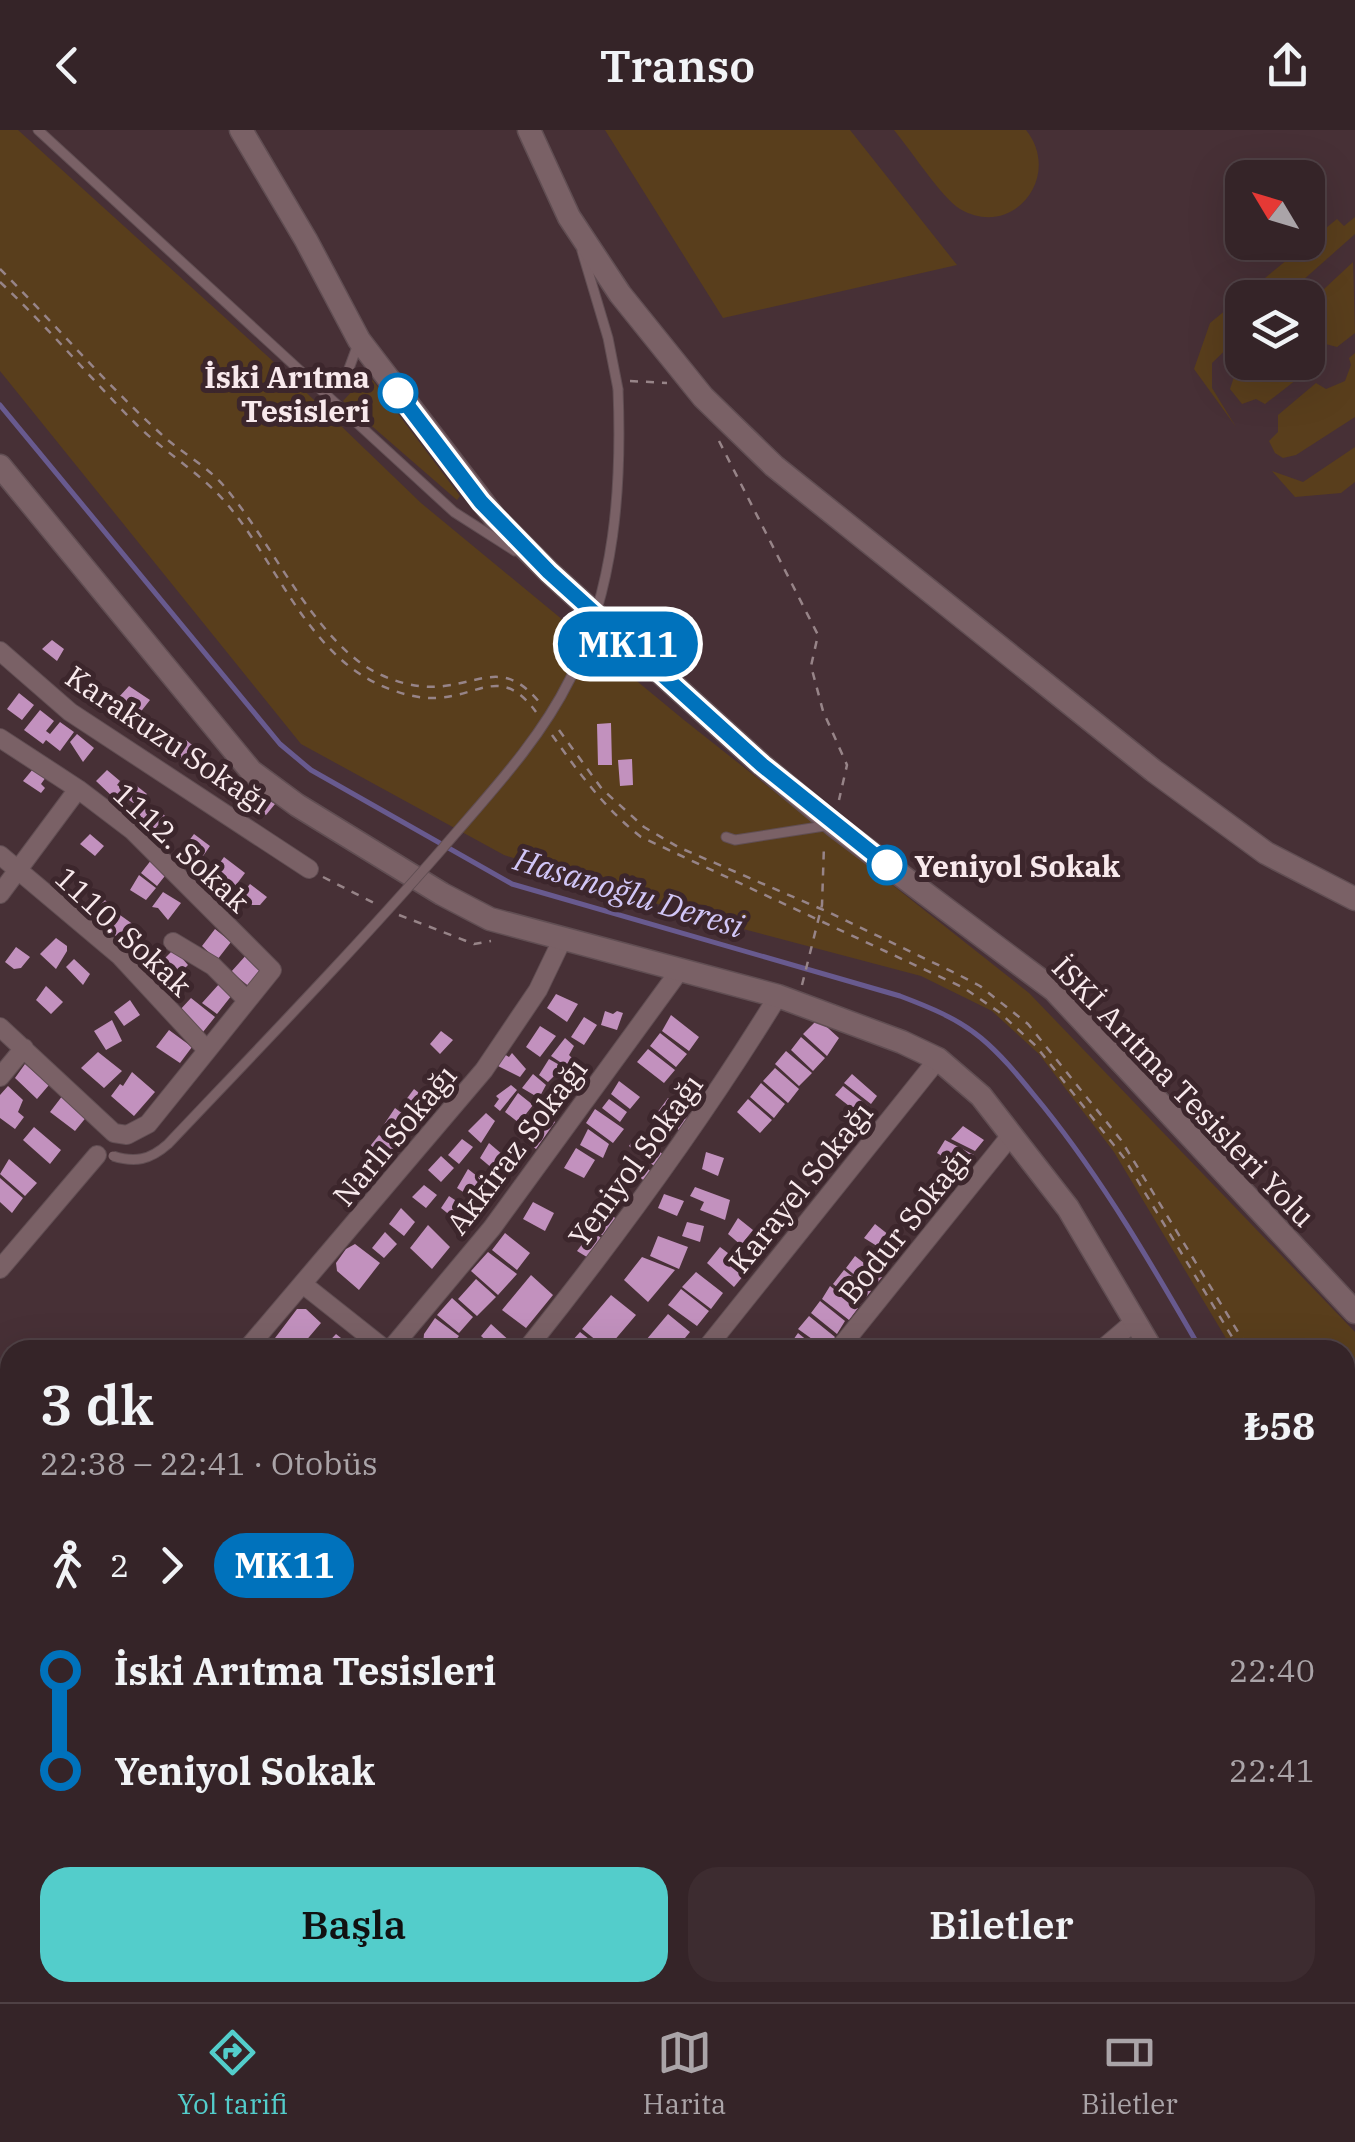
<!DOCTYPE html>
<html lang="tr">
<head>
<meta charset="utf-8">
<style>
  body { margin:0; font-family:"IBM Plex Serif",serif; background:#3d2c30; color:#f1f3f6; height:100vh; display:flex; flex-direction:column; font-size:38px; white-space:nowrap }
  * { box-sizing:border-box; margin:0 }
  p { font-size:32px; color:#aaa4a8 }
  .icon { flex:none; width:55px; height:55px; fill:none; stroke:currentColor; stroke-width:2; stroke-linecap:round; stroke-linejoin:round }
  .map { position:relative; flex:1; overflow:hidden }
  .panel { position:absolute; left:0px; top:1210px; width:1355px; height:662px; display:flex; flex-direction:column; background:#352428; border-radius:30px 30px 0 0; box-shadow:0 10px 40px #0002,0 0 0 2px #4f4145 }
  .panel>* { flex:none }
  .badge { padding:0 20px; border-radius:32px; font-size:35px; line-height:65px }
  .needle { width:65px; rotate:308deg }
  .buttons { position:absolute; left:1225px; top:30px; display:grid; gap:20px }
  .buttons a { display:grid; place-items:center; width:100px; height:100px; border-radius:20px; background:#352428; box-shadow:0 10px 40px #0002,0 0 0 2px #4f4145; font-size:50px }
  .map>.badge { position:absolute; translate:-50% -50%; box-shadow:0 0 0 5px #fff }
  .legs { display:flex; align-items:center; gap:15px; height:110px; padding:0 40px; font-size:32px }
  .legs p { margin-inline-start:auto }
  .summary { display:flex; align-items:center; justify-content:space-between; height:170px; padding:0 40px }
  h1 { font-size:55px; font-weight:600; line-height:75px }
  .primary-button { display:flex; gap:20px; margin-top:auto; padding:20px 40px }
  .primary-button a { flex:1; height:115px; border-radius:30px; background:#53cdcb; color:#111; font-size:40px; font-weight:600; line-height:115px; text-align:center }
  .primary-button a+a { background:#3d2c30; color:#f1f3f6 }
  ul { padding:0 40px; list-style:none }
  li { display:flex; align-items:center; gap:35px; height:100px; font-size:38px }
  li i { display:grid; place-items:center; width:15px; height:100%; margin:0 12px; background:currentColor }
  li i::after { content:''; width:25px; height:25px; margin:-12px; border:8px solid; border-radius:50%; background:#352428 }
  li p { margin-inline-start:auto }
  li:first-child i { background:linear-gradient(#0000 50%,currentColor 0) }
  li:last-child i { background:linear-gradient(currentColor 50%,#0000 0) }
  header { display:flex; justify-content:space-between; align-items:center; height:130px; padding:0 40px; background:#352428; font-size:45px; font-weight:600 }
  .dock { display:flex; justify-content:space-around; align-items:center; height:140px; border-top:2px solid #4f4145; background:#352428; font-size:28px; color:#aaa4a8 }
  .dock a { display:grid; justify-items:center; gap:5px }
  .dock .on { color:#53cdcb }
  .map>svg:first-child { display:block }
  .green { fill:#593e1c }
  .lines { fill:none; stroke-linecap:round; stroke-linejoin:round }
  .stream { stroke:#685a8f; stroke-width:5 }
  .building { fill:#c291be }
  .service-casing { stroke:#614e53; stroke-width:11 }
  .minor-casing { stroke:#614e53; stroke-width:20 }
  .tertiary-casing { stroke:#614e53; stroke-width:25 }
  .secondary-casing { stroke:#614e53; stroke-width:28 }
  .path { stroke:#978488; stroke-width:2.5; stroke-dasharray:8 8; stroke-linecap:butt }
  .service { stroke:#7a6166; stroke-width:9 }
  .minor { stroke:#7a6166; stroke-width:18 }
  .tertiary { stroke:#7a6166; stroke-width:22 }
  .secondary { stroke:#7a6166; stroke-width:25 }
  .service-bridge-casing { stroke:#614e53; stroke-width:11; stroke-linecap:butt }
  .service-bridge { stroke:#7a6166; stroke-width:9 }
  .line-1-casing { stroke:#fff; stroke-width:22 }
  .line-1 { stroke:#0072bc; stroke-width:15 }
  .stop-1-dot { fill:#fff; stroke:#0072bc; stroke-width:5 }
  .labels { text-anchor:middle; dominant-baseline:central; stroke-width:10; stroke-linejoin:round; paint-order:stroke }
  .stop-label { font-size:30px; font-weight:bold; fill:#f8e9ec; stroke:#3c262c; text-anchor:end }
  .street-label { font-size:30px; fill:#f8e9ec; stroke:#3c262c }
  .water-label { font-size:32px; font-style:italic; fill:#d1c6f7; stroke:#3c262c }
</style>
</head>
<body>
<header><svg class="icon" aria-label="back" viewBox="0 0 24 24"><path d="M15 5l-7 7 7 7"/></svg>Transo<svg class="icon" aria-label="share" viewBox="0 0 24 24"><path d="M12 15V3M7 8l5-5 5 5M5 13v7h14v-7"/></svg></header>
<div class="map">
<svg width="1355" height="1872" viewBox="0 0 1355 1872">
  <rect width="100%" height="100%" fill="#473036"/>
  <path class="green" d="M 0,0 L 18,0 L 286,243 L 421,373 L 684,590 L 1029,863 L 1355,1202 L 1355,1361 L 1345,1354 L 1345,1220 L 1233,1220 L 1114,1022 L 1039,924 L 992,881 L 921,846 L 702,788 L 504,725 L 301,614 L 0,241 Z
    M 605,0 L 850,0 L 957,135 L 723,188 Z
    M 894,0 L 1026,0 C 1063,46 1013,110 960,79 C 942,68 910,19 894,0 Z
    M 1355,87 L 1355,104 L 1284,167 L 1242,168 L 1242,204 L 1212,233 L 1212,258 L 1236,297 L 1194,239 L 1210,193 L 1337,89 L 1344,96 Z
    M 1353,132 L 1355,203 L 1337,217 L 1318,212 L 1308,218 L 1308,174 Z
    M 1355,223 L 1355,287 L 1296,325 L 1283,328 L 1275,323 L 1269,311 L 1278,302 L 1278,285 L 1316,253 L 1326,259 L 1345,251 L 1351,235 L 1349,228 Z
    M 1245,233 L 1303,233 L 1305,243 L 1265,274 L 1256,269 L 1242,274 L 1230,259 L 1236,241 Z
    M 368,244 L 460,366 L 457,370 L 343,271 Z
    M 1355,317 L 1355,352 L 1341,363 L 1295,367 L 1272,341 L 1303,352 Z"/>
  <g class="lines">
    <path class="stream" d="M 0,275 L 280,614 L 311,640 L 512,754 L 900,866 C 929,877 957,888 981,908 C 1005,928 1023,952 1043,976 C 1104,1052 1152,1135 1201,1220
      M 1345,1388 L 1355,1395"/>
  </g>
  <path class="building" d="M 52,510 L 64,519 L 57,531 L 42,519 Z
    M 129,556 L 150,570 L 139,584 L 118,568 Z
    M 19,563 L 34,575 L 22,590 L 7,579 Z
    M 40,580 L 54,591 L 46,601 L 50,604 L 60,592 L 74,602 L 60,621 L 46,610 L 43,614 L 24,600 Z
    M 611,593 L 612,635 L 598,635 L 597,594 Z
    M 77,604 L 94,618 L 83,632 L 70,612 Z
    M 186,610 L 201,622 L 189,637 L 176,626 Z
    M 632,629 L 633,655 L 620,656 L 618,630 Z
    M 33,639 L 46,647 L 41,654 L 45,658 L 41,663 L 23,651 Z
    M 107,640 L 120,651 L 117,655 L 123,659 L 115,669 L 96,651 Z
    M 218,640 L 232,648 L 224,661 L 211,651 Z
    M 133,653 L 147,664 L 136,675 L 122,665 Z
    M 241,653 L 254,661 L 247,673 L 232,668 Z
    M 256,663 L 275,674 L 266,685 L 249,675 Z
    M 157,677 L 165,686 L 155,699 L 139,685 L 144,678 L 152,684 Z
    M 90,704 L 104,716 L 95,726 L 80,714 Z
    M 194,704 L 210,716 L 201,729 L 185,716 Z
    M 224,727 L 245,743 L 230,763 L 219,752 L 213,751 L 212,744 Z
    M 152,729 L 168,742 L 157,756 L 141,743 Z
    M 139,745 L 156,758 L 146,770 L 130,760 Z
    M 250,754 L 267,767 L 260,775 L 252,775 L 240,766 Z
    M 163,762 L 181,773 L 168,790 L 158,778 L 152,777 Z
    M 97,764 L 119,781 L 110,794 L 87,776 Z
    M 120,785 L 134,795 L 126,806 L 117,807 L 109,800 Z
    M 215,799 L 231,812 L 217,830 L 202,816 Z
    M 56,808 L 67,816 L 67,821 L 56,839 L 40,824 Z
    M 16,817 L 30,827 L 21,838 L 14,839 L 5,832 Z
    M 174,819 L 188,835 L 176,847 L 160,833 Z
    M 248,823 L 267,838 L 251,858 L 231,842 Z
    M 74,829 L 90,844 L 83,855 L 66,837 Z
    M 220,853 L 232,865 L 217,884 L 202,873 Z
    M 46,856 L 63,872 L 51,884 L 36,870 Z
    M 556,864 L 578,874 L 567,892 L 547,878 Z
    M 191,868 L 215,887 L 203,902 L 179,881 Z
    M 130,870 L 140,885 L 124,896 L 114,882 Z
    M 605,881 L 613,884 L 617,881 L 623,883 L 617,900 L 601,895 Z
    M 671,885 L 699,907 L 689,921 L 662,901 Z
    M 584,887 L 597,895 L 584,915 L 571,907 Z
    M 818,889 L 839,908 L 827,926 L 803,904 Z
    M 112,890 L 122,911 L 106,920 L 94,901 Z
    M 540,896 L 556,906 L 540,927 L 526,917 Z
    M 169,900 L 192,917 L 180,933 L 156,917 Z
    M 441,901 L 453,910 L 440,924 L 430,914 Z
    M 660,903 L 687,924 L 676,937 L 650,916 Z
    M 801,907 L 825,928 L 813,941 L 791,920 Z
    M 565,908 L 574,916 L 569,925 L 572,928 L 566,936 L 551,926 Z
    M 648,919 L 675,940 L 664,953 L 637,932 Z
    M 786,921 L 812,943 L 799,956 L 775,934 Z
    M 98,922 L 122,941 L 104,958 L 81,938 Z
    M 512,923 L 526,939 L 520,947 L 496,935 L 504,924 L 509,927 Z
    M 549,929 L 563,937 L 548,952 L 539,945 Z
    M 25,934 L 49,955 L 37,969 L 15,948 Z
    M 775,938 L 799,959 L 788,973 L 763,951 Z
    M 132,942 L 155,962 L 134,986 L 111,966 L 120,954 L 123,956 Z
    M 533,944 L 546,955 L 539,968 L 522,958 Z
    M 852,944 L 877,966 L 871,974 L 844,953 Z
    M 619,951 L 640,967 L 630,979 L 611,964 Z
    M 761,953 L 785,974 L 774,988 L 750,967 Z
    M 511,955 L 517,960 L 500,981 L 494,976 L 499,969 L 496,966 Z
    M 8,956 L 23,970 L 18,982 L 24,987 L 15,999 L 0,988 L 0,965 Z
    M 843,956 L 868,976 L 862,986 L 835,965 Z
    M 414,959 L 428,970 L 423,976 L 426,979 L 416,985 L 402,975 Z
    M 518,963 L 533,975 L 519,993 L 505,982 Z
    M 63,965 L 88,985 L 75,1001 L 50,982 Z
    M 668,968 L 692,986 L 680,1001 L 657,983 Z
    M 609,969 L 627,982 L 620,992 L 602,978 Z
    M 748,969 L 772,990 L 760,1003 L 737,982 Z
    M 395,978 L 412,991 L 407,997 L 408,1005 L 403,1002 L 400,1006 L 383,996 Z
    M 595,979 L 624,999 L 613,1013 L 586,993 Z
    M 536,980 L 555,992 L 536,1019 L 519,1005 Z
    M 486,983 L 495,991 L 481,1013 L 468,1001 Z
    M 963,996 L 984,1010 L 975,1021 L 951,1009 Z
    M 34,997 L 61,1020 L 50,1034 L 23,1010 Z
    M 588,999 L 609,1014 L 603,1028 L 580,1015 Z
    M 638,1003 L 667,1028 L 658,1039 L 629,1016 Z
    M 379,1005 L 395,1018 L 382,1032 L 367,1020 Z
    M 462,1009 L 473,1017 L 459,1034 L 448,1025 Z
    M 945,1010 L 974,1025 L 963,1039 L 937,1023 Z
    M 489,1013 L 503,1025 L 493,1039 L 480,1028 Z
    M 576,1018 L 595,1030 L 584,1048 L 564,1038 Z
    M 706,1022 L 724,1028 L 718,1046 L 702,1039 Z
    M 441,1026 L 454,1038 L 441,1052 L 428,1040 Z
    M 632,1026 L 653,1043 L 646,1052 L 626,1037 Z
    M 9,1029 L 37,1053 L 25,1066 L 0,1044 Z
    M 468,1039 L 482,1050 L 471,1067 L 457,1058 Z
    M 0,1048 L 23,1068 L 12,1083 L 0,1072 Z
    M 424,1055 L 437,1065 L 426,1078 L 412,1067 Z
    M 695,1057 L 730,1070 L 725,1090 L 700,1080 L 704,1072 L 690,1066 Z
    M 664,1064 L 684,1071 L 677,1086 L 658,1078 Z
    M 449,1066 L 464,1076 L 457,1091 L 441,1078 Z
    M 595,1071 L 621,1093 L 609,1111 L 583,1090 Z
    M 533,1072 L 554,1083 L 545,1101 L 523,1089 Z
    M 401,1078 L 415,1092 L 404,1106 L 389,1094 Z
    M 738,1088 L 753,1100 L 741,1115 L 728,1104 Z
    M 687,1092 L 704,1096 L 700,1112 L 682,1106 Z
    M 875,1094 L 894,1109 L 885,1121 L 864,1108 Z
    M 428,1095 L 450,1117 L 432,1139 L 410,1118 Z
    M 592,1101 L 609,1114 L 595,1132 L 577,1121 Z
    M 385,1102 L 397,1114 L 384,1128 L 372,1118 Z
    M 505,1103 L 530,1123 L 517,1140 L 492,1120 Z
    M 658,1106 L 688,1117 L 679,1139 L 650,1126 Z
    M 355,1114 L 380,1133 L 359,1160 L 337,1141 L 336,1133 L 346,1119 Z
    M 720,1117 L 749,1139 L 734,1157 L 707,1133 Z
    M 488,1122 L 517,1144 L 498,1165 L 471,1141 Z
    M 855,1126 L 882,1147 L 872,1159 L 846,1138 Z
    M 642,1127 L 675,1140 L 648,1172 L 624,1150 Z
    M 844,1140 L 871,1161 L 860,1175 L 833,1154 Z
    M 696,1142 L 723,1163 L 711,1179 L 682,1157 Z
    M 531,1145 L 553,1165 L 526,1198 L 502,1180 Z
    M 476,1149 L 496,1167 L 477,1186 L 458,1169 Z
    M 830,1156 L 858,1178 L 849,1190 L 822,1169 Z
    M 681,1159 L 709,1181 L 697,1196 L 668,1175 Z
    M 611,1165 L 636,1185 L 607,1219 L 582,1199 Z
    M 452,1168 L 473,1187 L 459,1203 L 437,1185 Z
    M 820,1171 L 845,1191 L 837,1204 L 811,1183 Z
    M 297,1179 L 306,1179 L 321,1193 L 298,1220 L 280,1220 L 272,1212 Z
    M 668,1184 L 690,1202 L 675,1220 L 645,1220 L 641,1216 Z
    M 809,1186 L 835,1207 L 826,1219 L 798,1199 Z
    M 435,1188 L 459,1206 L 448,1220 L 430,1220 L 423,1215 L 424,1204 Z
    M 491,1194 L 512,1213 L 507,1220 L 497,1220 L 481,1206 Z
    M 580,1202 L 603,1220 L 564,1220 Z
    M 798,1203 L 814,1216 L 811,1220 L 786,1220 Z
    M 336,1204 L 356,1220 L 321,1220 Z
    M 0,1599 L 10,1606 L 8,1636 L 0,1630 Z
    M 1350,1630 L 1355,1641 L 1355,1666 L 1345,1653 L 1345,1634 Z
    M 0,1779 L 10,1788 L 10,1816 L 5,1822 L 0,1818 Z
    M 173,1862 L 214,1862 L 218,1865 L 213,1872 L 171,1872 L 168,1869 Z
    M 1241,1862 L 1268,1862 L 1273,1872 L 1242,1872 Z
    M 1290,1862 L 1328,1862 L 1311,1872 L 1294,1872 Z"/>
  <g class="lines">
    <defs>
      <path id="service" d="M 38,0 L 454,382 L 515,421
        M 582,121 L 608,208 L 618,259
        M 314,254 L 327,256 L 347,244 L 358,214
        M 726,707 L 735,710 L 831,695"/>
      <path id="minor" d="M 0,521 L 70,582 L 309,739
        M 0,608 L 78,659 L 132,700 L 272,840 L 148,994 L 127,1005 L 114,1003 L 0,897
        M 0,725 L 119,825 L 207,920
        M 0,764 L 78,659
        M 173,812 L 213,836 L 246,869
        M 0,947 L 24,918
        M 0,1139 L 97,1025
        M 304,1155 L 386,1220
        M 246,1220 L 484,940 L 538,860 L 562,810
        M 390,1220 L 492,1098 L 680,840
        M 526,1220 C 617,1106 702,990 778,866
        M 705,1220 L 938,929
        M 838,1220 L 1012,1004
        M 1101,1220 L 1135,1191
        M 0,1500 L 10,1489
        M 0,1675 L 10,1663
        M 1345,1741 L 1355,1731
        M 1345,1858 L 1354,1872
        M 438,1862 L 449,1872
        M 1127,1862 L 1134,1872
        M 0,1866 L 10,1854
        M 149,1872 L 157,1862
        M 300,1872 L 308,1862
        M 569,1872 L 577,1862
        M 698,1872 L 706,1862
        M 822,1872 L 829,1862
        M 958,1872 L 966,1862
        M 1182,1872 L 1194,1862 L 1200,1872"/>
      <path id="tertiary" d="M 241,0 L 306,110 L 359,210 L 495,388 L 549,442 L 762,635 L 834,695 L 1054,860 L 1355,1182
        M 529,0 L 569,87 L 620,164 L 703,267 L 774,336 L 1154,641 L 1266,723 L 1355,769
        M 0,336 L 251,641 L 297,675 L 442,764 L 490,789 L 778,866 L 902,912 L 938,929 L 981,966 L 1068,1078 L 1152,1220
        M 1345,1463 L 1355,1473"/>
      <path id="secondary" d="M 1345,1602 L 1355,1590
        M 1022,1872 L 1036,1862"/>
    </defs>
    <use href="#service" class="service-casing"/>
    <use href="#minor" class="minor-casing"/>
    <use href="#tertiary" class="tertiary-casing"/>
    <use href="#secondary" class="secondary-casing"/>
    <path class="path" d="M 0,139 C 54,193 104,252 160,303 C 180,322 206,335 224,356 C 269,409 305,490 358,531 C 381,549 416,560 444,556 C 487,550 506,532 540,573
      M 0,152 C 48,197 90,248 136,294 C 165,323 201,343 227,374 C 272,427 302,508 363,546 C 382,558 412,569 435,568 C 479,567 501,534 536,582
      M 630,251 L 667,253
      M 719,311 L 818,505 L 811,536 L 823,581 L 847,635 L 839,670
      M 559,600 L 602,659 L 644,697 L 678,717 L 828,782 L 957,844 L 980,856 L 1028,894 L 1121,1010 L 1249,1220
      M 552,605 C 579,643 605,679 641,707 L 964,858 L 999,882 L 1036,916 L 1124,1028 L 1240,1220
      M 323,747 L 374,773
      M 399,785 L 474,814 L 491,811
      M 802,855 L 822,775 L 824,715
      M 1345,1332 L 1355,1340
      M 1345,1345 L 1355,1353
      M 1345,1518 L 1355,1516"/>
    <use href="#service" class="service"/>
    <use href="#minor" class="minor"/>
    <use href="#tertiary" class="tertiary"/>
    <use href="#secondary" class="secondary"/>
    <defs>
      <path id="service-bridge" d="M 113,1026 C 135,1033 150,1030 168,1014 C 260,917 354,820 442,719 C 488,665 539,612 570,549 C 615,458 622,358 618,259"/>
    </defs>
    <use href="#service-bridge" class="service-bridge-casing"/>
    <use href="#service-bridge" class="service-bridge"/>
  </g>
  <g class="lines">
    <defs>
      <path id="line-1" d="M 398,263 L 481,372 L 549,442 L 762,635 L 887,735"/>
    </defs>
    <use href="#line-1" class="line-1-casing"/>
    <use href="#line-1" class="line-1"/>
  </g>
  <g class="stop-1-dot">
    <circle cx="398" cy="263" r="18"/>
    <circle cx="887" cy="735" r="18"/>
  </g>
  <g class="labels">
    <g class="stop-label">
      <text x="370" y="246">İski Arıtma<tspan x="370" dy="34">Tesisleri</tspan></text>
      <text x="914" y="735" text-anchor="start">Yeniyol Sokak</text>
    </g>
    <g class="street-label">
      <text transform="translate(168 609) rotate(34)">Karakuzu Sokağı</text>
      <text transform="translate(182 717) rotate(43)">1112. Sokak</text>
      <text transform="translate(124 801) rotate(43)">1110. Sokak</text>
      <text transform="translate(1184 961) rotate(46)">İSKİ Arıtma Tesisleri Yolu</text>
      <text transform="translate(394 1005) rotate(-50)">Narlı Sokağı</text>
      <text transform="translate(516 1016) rotate(-53)">Akkiraz Sokağı</text>
      <text transform="translate(635 1030) rotate(-54)">Yeniyol Sokağı</text>
      <text transform="translate(800 1057) rotate(-51)">Karayel Sokağı</text>
      <text transform="translate(904 1095) rotate(-51)">Bodur Sokağı</text>
    </g>
    <g class="water-label">
      <text transform="translate(629 762) rotate(17)">Hasanoğlu Deresi</text>
    </g>
  </g>
</svg>
<div class="buttons">
<a><svg class="needle" viewBox="-14 -14 28 28"><path d="M0-13l5 13h-10z" fill="#e53935"/><path d="M0 13l5-13h-10z" fill="#aaa4a8"/></svg></a>
<a><svg class="icon" aria-label="layers" viewBox="0 0 24 24"><path d="M12 4l9 5-9 5-9-5zM3 14l9 5 9-5"/></svg></a>
</div>
<b class="badge" style="left:628px;top:514px;background:#0072bc;color:#fff">MK11</b>
<section class="panel">
<div class="summary"><div><h1>3 dk</h1><p>22:38 – 22:41 · Otobüs</p></div><b>₺58</b></div>
<div class="legs"><svg class="icon" aria-label="walk" viewBox="0 0 24 24"><circle cx="13" cy="4" r="2"/><path d="M13 8l-2 6 4 7M11 14l-3 7M7 12l3-4h3l4 4"/></svg>2<svg class="icon" aria-label="forward" viewBox="0 0 24 24"><path d="M9 5l7 7-7 7"/></svg><b class="badge" style="background:#0072bc;color:#fff">MK11</b></div>
<ul>
<li><i style="color:#0072bc"></i><b>İski Arıtma Tesisleri</b><p>22:40</p></li>
<li><i style="color:#0072bc"></i><b>Yeniyol Sokak</b><p>22:41</p></li>
</ul>
<div class="primary-button"><a>Başla</a><a>Biletler</a></div>
</section>
</div>
<nav class="dock">
<a class="on"><svg class="icon" aria-label="directions" viewBox="0 0 24 24"><path d="M12 3l9 9-9 9-9-9zM9 14v-3h6M13 9l2 2-2 2"/></svg>Yol tarifi</a>
<a><svg class="icon" aria-label="map" viewBox="0 0 24 24"><path d="M3 6l6-2 6 2 6-2v14l-6 2-6-2-6 2zM9 4v14M15 6v14"/></svg>Harita</a>
<a><svg class="icon" aria-label="tickets" viewBox="0 0 24 24"><path d="M3 7h18v10H3zM15 7v10"/></svg>Biletler</a>
</nav>
</body>
</html>
